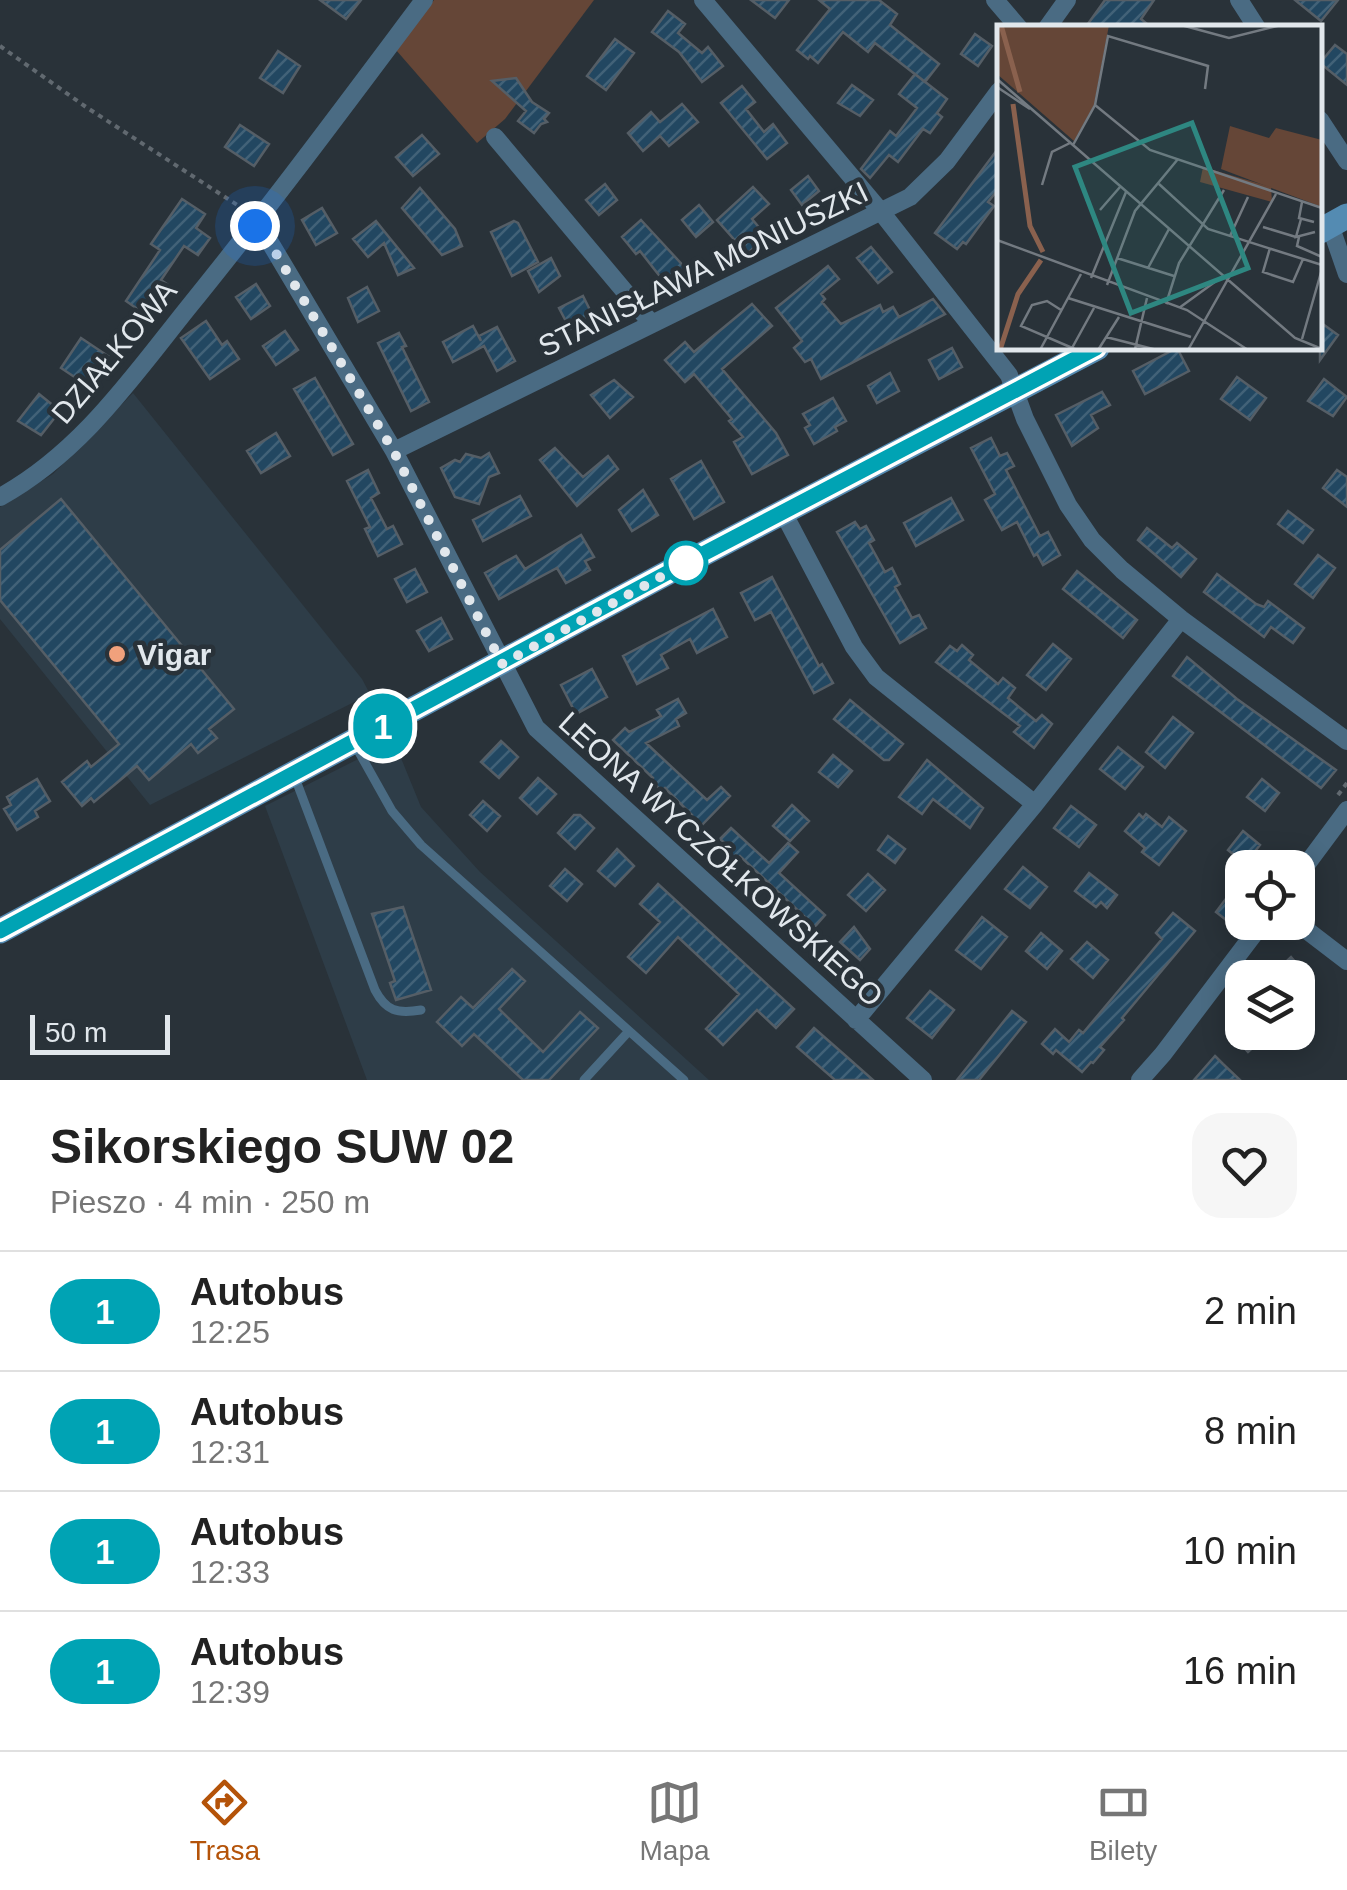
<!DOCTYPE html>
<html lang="pl">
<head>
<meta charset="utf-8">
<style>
  body { margin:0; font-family:Helvetica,sans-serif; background:#f6f6f6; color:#222; height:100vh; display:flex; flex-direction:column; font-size:38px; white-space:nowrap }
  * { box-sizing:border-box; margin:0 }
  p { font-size:32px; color:#767676 }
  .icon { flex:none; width:55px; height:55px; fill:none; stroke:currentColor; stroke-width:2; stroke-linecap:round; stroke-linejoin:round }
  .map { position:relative; height:1080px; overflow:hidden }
  .side { display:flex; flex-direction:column; background:#fff; flex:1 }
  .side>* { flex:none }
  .badge { padding:0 20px; border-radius:32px; font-size:35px; line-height:65px }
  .fabs { position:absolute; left:1225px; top:850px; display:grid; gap:20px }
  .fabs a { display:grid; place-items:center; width:90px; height:90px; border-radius:20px; background:#fff; box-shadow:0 5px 25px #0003; font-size:50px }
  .scale { position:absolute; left:30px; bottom:25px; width:140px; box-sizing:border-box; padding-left:10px; border:5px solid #e1e7ec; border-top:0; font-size:28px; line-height:35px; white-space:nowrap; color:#e1e7ec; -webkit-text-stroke:8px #293239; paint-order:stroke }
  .you { position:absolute; width:50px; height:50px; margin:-25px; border:8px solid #fff; border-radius:50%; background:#1a73e8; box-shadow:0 0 0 15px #1a73e833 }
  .map>.badge { position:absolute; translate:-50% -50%; box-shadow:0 0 0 5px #fff }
  .round { display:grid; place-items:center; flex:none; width:105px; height:105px; border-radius:30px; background:#f6f6f6 }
  .head { display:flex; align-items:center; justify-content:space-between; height:170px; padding:0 50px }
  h1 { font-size:48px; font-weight:600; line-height:75px }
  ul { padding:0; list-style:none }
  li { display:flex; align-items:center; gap:30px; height:120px; padding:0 50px; border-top:2px solid #e0e0e0 }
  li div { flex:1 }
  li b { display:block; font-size:38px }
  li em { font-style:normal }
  li .badge { min-width:110px; font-weight:700; text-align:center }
  .dock { display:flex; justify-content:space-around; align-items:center; height:140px; border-top:2px solid #e0e0e0; background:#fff; font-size:28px; color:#767676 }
  .dock a { display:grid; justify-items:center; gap:5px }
  .dock .selected { color:#b45309 }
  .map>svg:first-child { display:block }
  .built { fill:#2e3d48 }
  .garden { fill:#654637 }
  .building { fill:url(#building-hatch); stroke:#555e66; stroke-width:2.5 }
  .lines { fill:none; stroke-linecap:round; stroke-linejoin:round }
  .path { stroke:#616970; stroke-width:4; stroke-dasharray:5 5; stroke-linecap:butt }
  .lane { stroke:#4a6b83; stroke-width:9 }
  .street { stroke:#4a6b83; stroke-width:18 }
  .secondary { stroke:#548bb2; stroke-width:25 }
  .line-casing { stroke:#fff; stroke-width:22 }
  .line { stroke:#00a3b4; stroke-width:15 }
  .walk { stroke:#e1e7ec; stroke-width:10; stroke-dasharray:0 18 }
  .stop-dot { fill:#fff; stroke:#00a3b4; stroke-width:5 }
  .poi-dot { fill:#f1a17c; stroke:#293239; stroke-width:4 }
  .labels { text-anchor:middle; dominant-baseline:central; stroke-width:9; stroke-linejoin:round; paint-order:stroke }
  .street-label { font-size:30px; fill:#e1e7ec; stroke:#293239 }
  .poi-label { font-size:30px; font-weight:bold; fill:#e1e7ec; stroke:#293239; text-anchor:start }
  .inset-river { fill:none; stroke:#8a614e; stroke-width:5 }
  .inset-road { fill:none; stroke:#737a81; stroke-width:2.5 }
  .view { fill:#2e8781; fill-opacity:0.15; stroke:#2e8781; stroke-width:5 }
  .inset-edge { fill:none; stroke:#e1e7ec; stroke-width:5 }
</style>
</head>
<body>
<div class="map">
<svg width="1347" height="1080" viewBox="0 0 1347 1080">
  <defs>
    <pattern id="building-hatch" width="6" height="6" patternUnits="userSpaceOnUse" patternTransform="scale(2.5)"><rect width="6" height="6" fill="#224761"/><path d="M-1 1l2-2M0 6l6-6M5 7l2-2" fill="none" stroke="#426278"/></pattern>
  </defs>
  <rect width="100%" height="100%" fill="#293239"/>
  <path class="built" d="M 133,393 L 362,679 L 370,694 L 150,805 L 0,619 L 0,507 L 53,474 Z
    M 394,741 L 421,807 L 480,872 L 709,1080 L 367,1080 L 265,806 Z"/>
  <path class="garden" d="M 434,0 L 594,0 L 505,119 L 477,143 L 396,50 Z"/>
  <path class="building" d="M 320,0 L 361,0 L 346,19 Z
    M 751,0 L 789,0 L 775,18 Z
    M 819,0 L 879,0 L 897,14 L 890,25 L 939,64 L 925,82 L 875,43 L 868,52 L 843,32 L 818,63 L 810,56 L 808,59 L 797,50 L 830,9 Z
    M 1105,0 L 1154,0 L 1141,19 L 1152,28 L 1085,28 Z
    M 1295,0 L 1338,0 L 1321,21 Z
    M 668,11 L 685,24 L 678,33 L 702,53 L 708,47 L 723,66 L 702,82 L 679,52 L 652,32 Z
    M 975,34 L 992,46 L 978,66 L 961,54 Z
    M 615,39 L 634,53 L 606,90 L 587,76 Z
    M 1335,45 L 1347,54 L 1347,85 L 1320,63 Z
    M 278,51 L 300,66 L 283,93 L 260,78 Z
    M 915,74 L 947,99 L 937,113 L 942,117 L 930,133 L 923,129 L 898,162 L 889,155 L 870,178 L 861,169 L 890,131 L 896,136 L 917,108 L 899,94 Z
    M 516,78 L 532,102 L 549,113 L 544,119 L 547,122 L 541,124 L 534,133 L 518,121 L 526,111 L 492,81 Z
    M 852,85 L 873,100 L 860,116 L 838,103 Z
    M 742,86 L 755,102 L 746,109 L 764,132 L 773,124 L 787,143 L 767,159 L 721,103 Z
    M 682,104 L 698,122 L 669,146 L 660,136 L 643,151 L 628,133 L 651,112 L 660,122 Z
    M 240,125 L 269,144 L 254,166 L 225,147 Z
    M 422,135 L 439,154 L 413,176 L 396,157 Z
    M 1000,146 L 1000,187 L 988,202 L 994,206 L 966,244 L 963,242 L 957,249 L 935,233 Z
    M 808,176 L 819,191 L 802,205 L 791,190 Z
    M 605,184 L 617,200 L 599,215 L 586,200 Z
    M 753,187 L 769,204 L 752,219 L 766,236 L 747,254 L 717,220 Z
    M 420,188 L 455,229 L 462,246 L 442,255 L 402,208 Z
    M 182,199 L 205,214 L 196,228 L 210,238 L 198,255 L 184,246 L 161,280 L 167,284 L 146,315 L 126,301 L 160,250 L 151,244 Z
    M 699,205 L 713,222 L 696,237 L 682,220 Z
    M 322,208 L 337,233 L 316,245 L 302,220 Z
    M 641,220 L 689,272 L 669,288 L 640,251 L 636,254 L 622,237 Z
    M 376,221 L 384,231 L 414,268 L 398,275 L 384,243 L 368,257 L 353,239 Z
    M 514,221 L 518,223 L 538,262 L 512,276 L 491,232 Z
    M 871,247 L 892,272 L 878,283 L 857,258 Z
    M 551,258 L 560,276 L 539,292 L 528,271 Z
    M 828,266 L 839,279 L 821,294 L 825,299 L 822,302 L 841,324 L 880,305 L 883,312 L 893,307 L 899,317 L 933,299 L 945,314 L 821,379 L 811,359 L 805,362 L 794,348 L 802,341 L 776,308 Z
    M 256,284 L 270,306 L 251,319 L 236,297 Z
    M 367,287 L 379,311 L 358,322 L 348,298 Z
    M 583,296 L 592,314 L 570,329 L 559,308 Z
    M 752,304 L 772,326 L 722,369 L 776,433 L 788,455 L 752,474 L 734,442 L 743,437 L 729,421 L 732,419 L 694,374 L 685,382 L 665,360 L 685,342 L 694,352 Z
    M 206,321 L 222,345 L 227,341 L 239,359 L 210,379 L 181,338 Z
    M 1320,322 L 1338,335 L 1320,360 Z
    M 473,326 L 481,341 L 479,336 L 497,327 L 515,361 L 497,371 L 484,346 L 453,362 L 443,342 Z
    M 285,331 L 298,350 L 276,365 L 263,346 Z
    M 399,333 L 406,346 L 402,347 L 429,402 L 411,411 L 378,343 Z
    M 81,338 L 108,356 L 88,386 L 61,368 Z
    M 952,348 L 962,367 L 939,379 L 929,360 Z
    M 1177,348 L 1189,371 L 1145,394 L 1133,371 Z
    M 890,373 L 899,391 L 877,403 L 868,386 Z
    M 1237,377 L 1266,398 L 1250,420 L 1221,399 Z
    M 315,378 L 353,444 L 333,455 L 294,389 Z
    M 1324,379 L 1347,397 L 1333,416 L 1308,401 Z
    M 614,380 L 633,397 L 610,418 L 591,395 Z
    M 1102,392 L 1110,405 L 1091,415 L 1098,428 L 1072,446 L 1056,415 Z
    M 39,394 L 60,411 L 41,435 L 18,421 Z
    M 833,398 L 846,421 L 835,427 L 837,431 L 814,444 L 805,428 L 810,425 L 803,414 Z
    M 276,433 L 290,456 L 261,473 L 247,451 Z
    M 991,438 L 1000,456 L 1007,453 L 1014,466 L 1006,470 L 1040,536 L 1048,532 L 1060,555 L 1043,565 L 1037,554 L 1034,556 L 1017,522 L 1002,530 L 985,500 L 995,494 L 971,448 Z
    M 555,448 L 583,477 L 608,456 L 618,469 L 577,506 L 540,460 Z
    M 489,453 L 499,473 L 489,477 L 479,504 L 455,497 L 441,468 L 455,460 L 460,462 L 466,454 L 481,458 Z
    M 701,461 L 724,502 L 694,519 L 671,479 Z
    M 368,470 L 379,493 L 371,498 L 387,529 L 393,526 L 402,544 L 378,556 L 365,529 L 370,527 L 347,481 Z
    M 1337,470 L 1347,477 L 1347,507 L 1323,488 Z
    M 643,490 L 658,515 L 632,531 L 619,510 Z
    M 520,496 L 531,516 L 483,541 L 473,520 Z
    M 951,498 L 963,520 L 916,546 L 904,523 Z
    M 61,499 L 234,709 L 209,729 L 217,738 L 198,753 L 191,744 L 149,780 L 137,766 L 94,802 L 91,798 L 82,806 L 62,782 L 87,761 L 91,767 L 119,744 L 0,600 L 0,550 Z
    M 1288,511 L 1313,530 L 1303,543 L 1278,524 Z
    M 855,522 L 860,529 L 866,526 L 874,540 L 869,543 L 885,572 L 892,568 L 900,584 L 895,587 L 912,618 L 919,615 L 926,628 L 900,643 L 837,532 Z
    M 1147,528 L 1172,548 L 1177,543 L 1196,559 L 1181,577 L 1138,540 Z
    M 581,535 L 594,557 L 585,561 L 590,570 L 566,583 L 557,568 L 499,599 L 485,573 L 516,556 L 525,569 Z
    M 1318,555 L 1335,568 L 1313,598 L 1295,584 Z
    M 415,569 L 427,592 L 407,602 L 395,579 Z
    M 1077,571 L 1137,620 L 1123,638 L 1063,589 Z
    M 1217,574 L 1256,604 L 1264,607 L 1268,601 L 1304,628 L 1293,643 L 1271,627 L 1264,637 L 1204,592 Z
    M 772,577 L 819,666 L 822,664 L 833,683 L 814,693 L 771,612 L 755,620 L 741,593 Z
    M 713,609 L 727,637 L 697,653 L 690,639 L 661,655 L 668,668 L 637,684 L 623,656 Z
    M 441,618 L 452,639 L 429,651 L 417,631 Z
    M 1053,644 L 1071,659 L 1046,690 L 1027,675 Z
    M 962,645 L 973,655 L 969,660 L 998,684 L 1003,678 L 1015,688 L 1008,698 L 1036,721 L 1042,715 L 1052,724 L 1034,748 L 1014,732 L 1020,726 L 936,662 L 950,646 L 957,651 Z
    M 1187,657 L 1237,699 L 1336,770 L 1321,788 L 1173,676 Z
    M 592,669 L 607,697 L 576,714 L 561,685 Z
    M 678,699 L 686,713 L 676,719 L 679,726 L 646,743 L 707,800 L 721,787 L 730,796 L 700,827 L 690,817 L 692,815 L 665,788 L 662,791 L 651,781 L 653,778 L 613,740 L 625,728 L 629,732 L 661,716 L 657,710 Z
    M 850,700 L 903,744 L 889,760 L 884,760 L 834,719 Z
    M 1173,717 L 1193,733 L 1165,768 L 1146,752 Z
    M 501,741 L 518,757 L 499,778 L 481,762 Z
    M 1118,747 L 1143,767 L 1125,789 L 1100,769 Z
    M 833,755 L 852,771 L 838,787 L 819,772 Z
    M 927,760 L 983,808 L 970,828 L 933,799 L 922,814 L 899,797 Z
    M 538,778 L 556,794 L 537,814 L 520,798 Z
    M 37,779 L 50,801 L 35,811 L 38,817 L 17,830 L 4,809 L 11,805 L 7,797 Z
    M 1262,779 L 1279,793 L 1265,811 L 1247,797 Z
    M 483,801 L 500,816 L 487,831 L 470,815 Z
    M 792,805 L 809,821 L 790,841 L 773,826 Z
    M 1071,806 L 1096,825 L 1079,847 L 1054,828 Z
    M 1139,814 L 1143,818 L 1146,814 L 1162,827 L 1169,817 L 1186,831 L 1159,865 L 1142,852 L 1145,848 L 1125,831 Z
    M 574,815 L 580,815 L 594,828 L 575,849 L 558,833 Z
    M 731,828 L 769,863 L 788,843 L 798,852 L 779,873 L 825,915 L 812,930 L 802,920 L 805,917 L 740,856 L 737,860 L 726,851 L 729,847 L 720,839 Z
    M 1243,831 L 1260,845 L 1245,864 L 1228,850 Z
    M 888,836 L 905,849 L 895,863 L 878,850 Z
    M 617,849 L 634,866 L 615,886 L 598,871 Z
    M 1023,867 L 1047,887 L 1030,908 L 1005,889 Z
    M 565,869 L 582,884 L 567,901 L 550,886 Z
    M 1089,873 L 1117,895 L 1107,908 L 1101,902 L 1096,907 L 1075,891 Z
    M 868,874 L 885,890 L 866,911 L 848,895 Z
    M 658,884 L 794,1009 L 776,1028 L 757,1010 L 723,1045 L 715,1037 L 706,1029 L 739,994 L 678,937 L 646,973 L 628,957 L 660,922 L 640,904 Z
    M 1231,892 L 1242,901 L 1242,907 L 1230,923 L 1216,912 Z
    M 403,907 L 431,990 L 396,1000 L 390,983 L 395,981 L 372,914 Z
    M 1173,913 L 1195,931 L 1122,1018 L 1124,1020 L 1100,1047 L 1104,1050 L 1093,1063 L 1091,1062 L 1082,1072 L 1056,1050 L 1053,1054 L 1042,1044 L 1055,1029 L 1069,1042 L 1079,1030 L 1083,1033 L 1162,939 L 1156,933 Z
    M 982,917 L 1007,937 L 981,969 L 956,950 Z
    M 854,927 L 870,949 L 860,960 L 840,942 Z
    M 1041,933 L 1062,951 L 1047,969 L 1026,951 Z
    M 1087,942 L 1108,960 L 1093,978 L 1071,959 Z
    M 1291,957 L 1309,978 L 1269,978 Z
    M 512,969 L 525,981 L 499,1009 L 543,1052 L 580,1012 L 598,1028 L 549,1080 L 523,1080 L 474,1034 L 462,1046 L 437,1022 L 461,997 L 473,1008 Z
    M 930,991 L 954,1010 L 932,1038 L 907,1018 Z
    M 1012,1011 L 1026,1022 L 979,1080 L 957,1080 Z
    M 814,1028 L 847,1057 L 873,1080 L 835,1080 L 797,1047 Z
    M 1230,1032 L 1270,1032 L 1248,1052 Z
    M 1215,1056 L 1223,1064 L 1240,1080 L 1194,1080 Z"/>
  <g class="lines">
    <path class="path" d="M 0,46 L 86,107 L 245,210
      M 1338,795 L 1347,783"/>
    <path class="lane" d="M 355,745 L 392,811 L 421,845 L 684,1080
      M 294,775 L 375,990 C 386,1011 397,1014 421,1010
      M 584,1080 L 629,1031"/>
    <path class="street" d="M 703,0 L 882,213 L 1009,375 L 1025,419 L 1068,505 L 1092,540 L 1122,570 L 1181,619 L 1347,741
      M 995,0 L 1019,28
      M 1239,0 L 1257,28
      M 1047,28 L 1067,0
      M 1320,120 L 1347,161
      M 495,137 L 652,324
      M 1330,225 L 1347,274
      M 255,226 L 268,239 L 394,451 L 536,728 L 923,1080
      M 394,451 L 910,197 L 947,161 L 999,91
      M 0,497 C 80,453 131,379 187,309 C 269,208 346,104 424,0
      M 783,512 L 854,647 L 876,677 L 1035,804
      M 1298,876 L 1347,810
      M 1296,922 L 1347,961
      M 856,1020 L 1035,804 L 1181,619
      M 1140,1080 L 1163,1054 L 1263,922"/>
    <path class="secondary" d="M 1320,231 L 1347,216
      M 0,931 L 680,566 L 1097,348"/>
  </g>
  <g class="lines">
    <defs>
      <path id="line" d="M 0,931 L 680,566 L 1096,348"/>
    </defs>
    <use href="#line" class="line-casing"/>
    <use href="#line" class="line"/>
    <path class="walk" d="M 255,226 L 268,240 L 394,452 L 502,664 L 686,563"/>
  </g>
  <circle class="stop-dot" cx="686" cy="563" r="20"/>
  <circle class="poi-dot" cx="117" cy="654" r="10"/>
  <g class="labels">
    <g class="street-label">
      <text transform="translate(703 269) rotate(-26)">STANISŁAWA MONIUSZKI</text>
      <text transform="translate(114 352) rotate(-50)">DZIAŁKOWA</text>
      <text transform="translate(721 859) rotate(42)">LEONA WYCZÓŁKOWSKIEGO</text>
    </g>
    <g class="poi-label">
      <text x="137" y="654">Vigar</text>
    </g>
  </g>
  <g transform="translate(997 25)">
    <rect width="325" height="325" fill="#293239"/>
    <path d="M 233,101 L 272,113 L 279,103 L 325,115 L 325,182 L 224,144 Z" fill="#654637"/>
    <path d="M 0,0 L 112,0 L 97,80 L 77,116 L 0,49 ZM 206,142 L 274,162 L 275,177 L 203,157 Z" fill="#654637"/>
    <path class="inset-river" d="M 4,0 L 23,67M 16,79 L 33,201 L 46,227M 3,325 L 21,269 L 44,235"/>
    <path class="inset-road" d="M 184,0 L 232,13 L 284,0M 0,54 L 298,313 L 325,324M 0,62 L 33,84M 98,80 L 153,125 L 325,183M 76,120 L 98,80 L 111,11 L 211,41 L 208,64M 162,159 L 211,204 L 325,240M 45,160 L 55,127 L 73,118M 305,177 L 302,193 L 317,197M 103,185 L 123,162M 304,194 L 299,212 L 318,207M 266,202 L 299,212M 233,211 L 251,172M 302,212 L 300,221 L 325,232M 0,215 L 190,285 L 251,325M 273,223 L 266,247 L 296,257 L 306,234M 120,233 L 177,251M 151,243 L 172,204M 94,253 L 129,167M 110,260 L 138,186 L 181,134M 71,273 L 194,312M 169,279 L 182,238 L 227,165M 182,283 L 226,251M 64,285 L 50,276 L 35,280 L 24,301 L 80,325M 109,312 L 160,325M 305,314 L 325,244M 75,323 L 97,283M 138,324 L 150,273M 43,325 L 84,249M 101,325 L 122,292M 191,325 L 279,169"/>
    <path class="view" d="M 195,98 L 251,243 L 134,288 L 78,142 Z"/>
    <rect width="325" height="325" class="inset-edge"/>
  </g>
</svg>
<div class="fabs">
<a><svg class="icon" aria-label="locate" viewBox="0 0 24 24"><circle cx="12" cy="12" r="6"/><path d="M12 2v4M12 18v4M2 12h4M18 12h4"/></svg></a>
<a><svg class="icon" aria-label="layers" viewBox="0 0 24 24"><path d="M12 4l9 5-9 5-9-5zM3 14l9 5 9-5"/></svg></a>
</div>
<div class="scale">50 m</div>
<div class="you" style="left:255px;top:226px"></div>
<b class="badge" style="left:383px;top:726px;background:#00a3b4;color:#fff">1</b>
</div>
<section class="side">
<div class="head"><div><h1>Sikorskiego SUW 02</h1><p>Pieszo · 4 min · 250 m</p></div><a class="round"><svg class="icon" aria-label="heart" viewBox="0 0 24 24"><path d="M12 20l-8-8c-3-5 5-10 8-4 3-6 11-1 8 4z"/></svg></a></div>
<ul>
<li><span class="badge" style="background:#00a3b4;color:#fff">1</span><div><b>Autobus</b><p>12:25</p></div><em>2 min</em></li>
<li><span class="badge" style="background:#00a3b4;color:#fff">1</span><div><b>Autobus</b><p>12:31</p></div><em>8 min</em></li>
<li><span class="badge" style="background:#00a3b4;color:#fff">1</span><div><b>Autobus</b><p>12:33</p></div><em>10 min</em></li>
<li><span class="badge" style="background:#00a3b4;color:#fff">1</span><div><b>Autobus</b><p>12:39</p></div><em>16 min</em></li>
</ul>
</section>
<nav class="dock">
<a class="selected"><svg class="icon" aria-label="directions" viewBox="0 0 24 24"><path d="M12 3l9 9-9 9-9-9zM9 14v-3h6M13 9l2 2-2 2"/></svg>Trasa</a>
<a><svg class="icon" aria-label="map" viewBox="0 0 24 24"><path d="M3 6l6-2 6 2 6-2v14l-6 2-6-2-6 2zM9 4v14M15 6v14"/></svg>Mapa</a>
<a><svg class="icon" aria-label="tickets" viewBox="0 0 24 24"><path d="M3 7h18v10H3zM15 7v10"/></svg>Bilety</a>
</nav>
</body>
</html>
